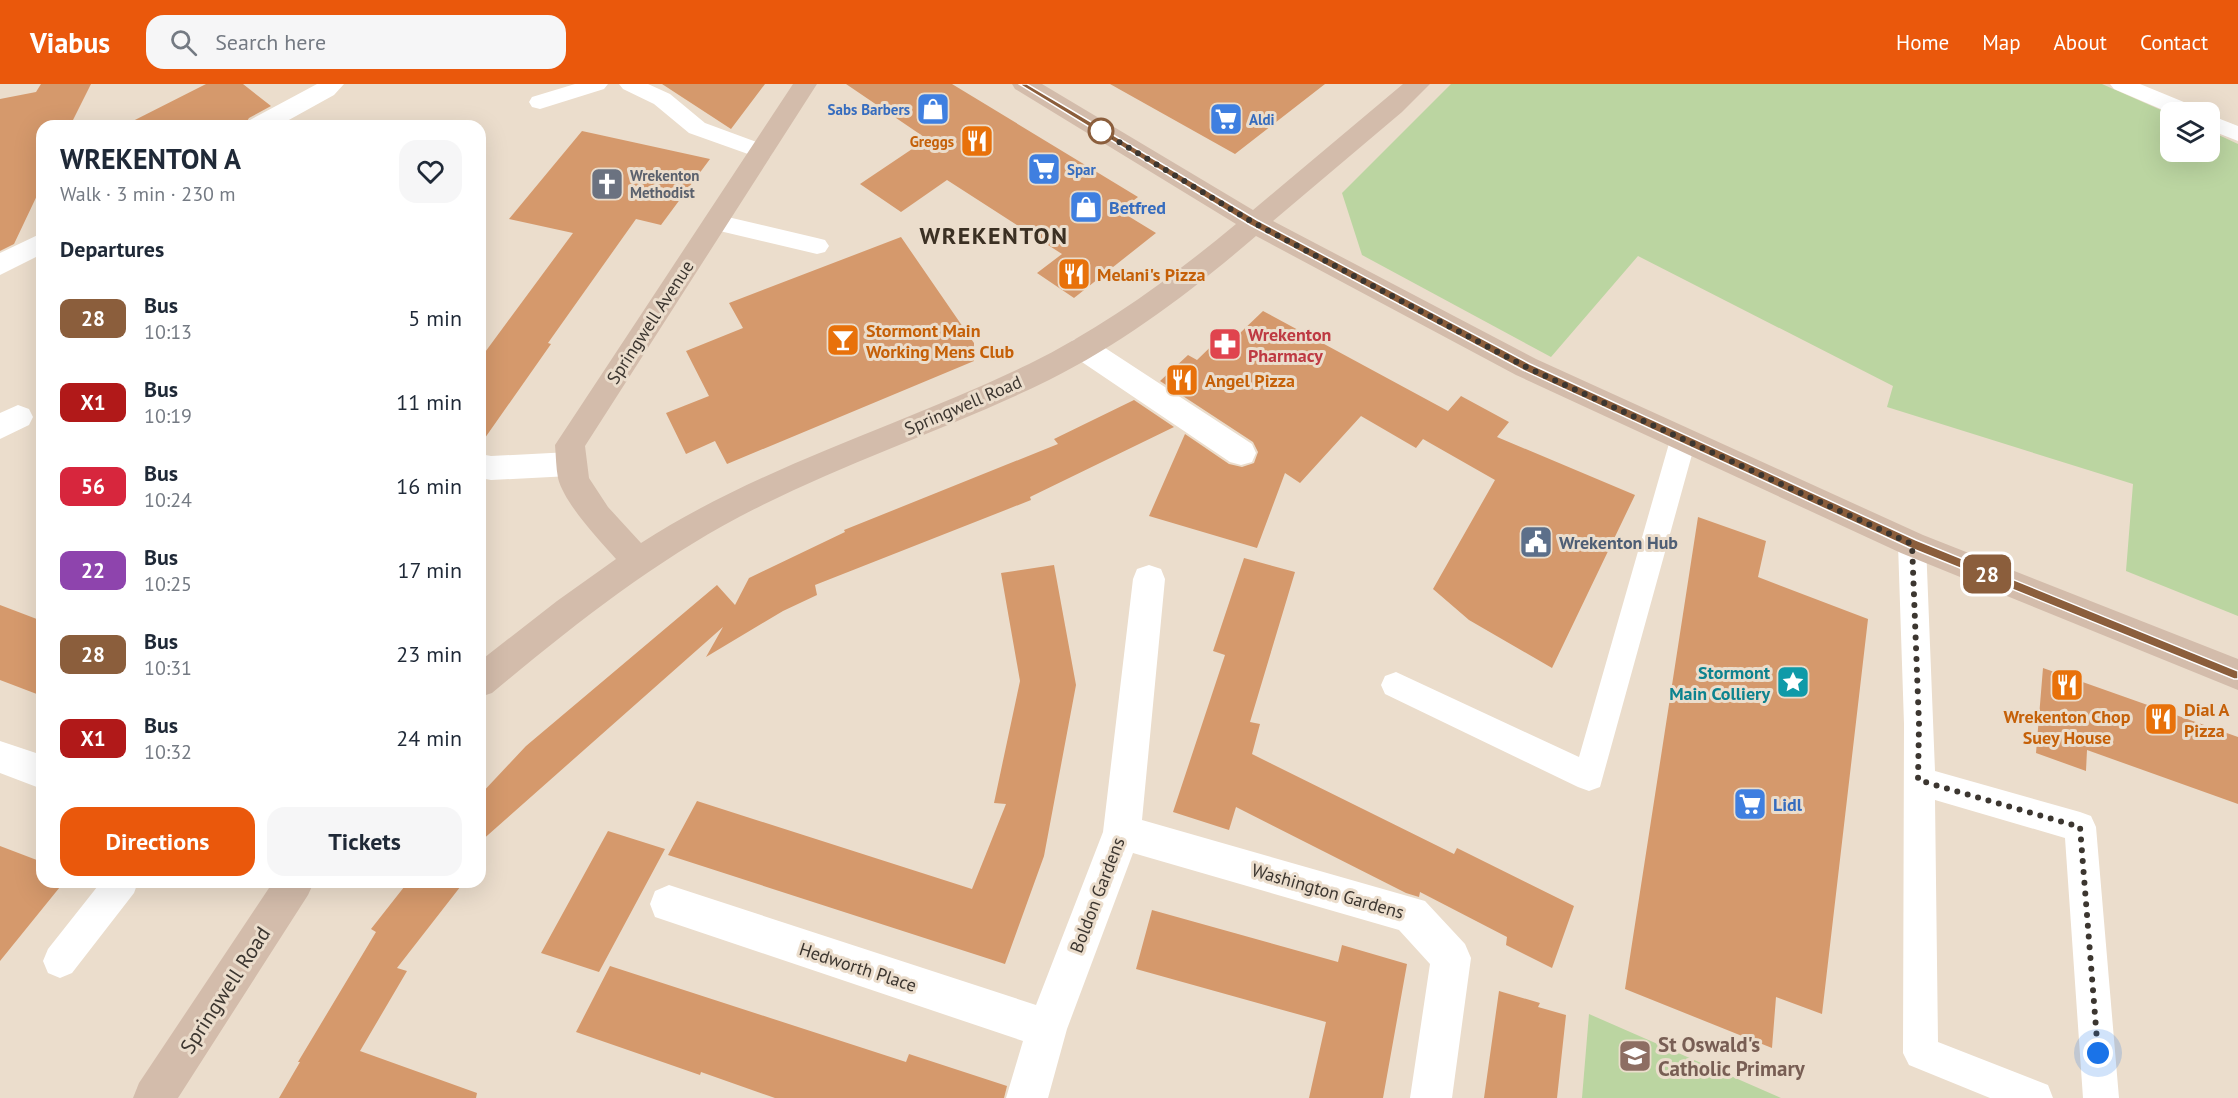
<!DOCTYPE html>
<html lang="en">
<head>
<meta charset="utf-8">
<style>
  body { margin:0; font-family:"PT Sans",sans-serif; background:#f6f6f7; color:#1f2937; height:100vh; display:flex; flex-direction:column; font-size:22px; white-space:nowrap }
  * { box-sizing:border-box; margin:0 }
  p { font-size:20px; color:#747a83 }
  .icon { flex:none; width:33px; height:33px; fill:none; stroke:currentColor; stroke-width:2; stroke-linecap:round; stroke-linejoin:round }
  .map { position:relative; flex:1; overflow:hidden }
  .side { position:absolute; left:36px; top:36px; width:450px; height:768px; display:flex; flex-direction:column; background:#fff; border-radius:18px; box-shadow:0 6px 24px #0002 }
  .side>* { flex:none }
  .badge { padding:0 12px; border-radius:9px; font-size:21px; line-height:39px }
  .buttons { position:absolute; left:2160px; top:18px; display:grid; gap:12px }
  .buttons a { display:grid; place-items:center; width:60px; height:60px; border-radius:12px; background:#fff; box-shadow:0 6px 24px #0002; font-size:30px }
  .you { position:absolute; width:30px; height:30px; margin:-15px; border:4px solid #fff; border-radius:50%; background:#1a73e8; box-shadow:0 0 0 9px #1a73e833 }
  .map>.badge { position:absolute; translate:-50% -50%; box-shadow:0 0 0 3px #fff }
  h2 { padding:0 24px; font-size:22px; line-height:54px }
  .round { display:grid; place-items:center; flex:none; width:63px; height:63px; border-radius:18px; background:#f6f6f7 }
  .overview { display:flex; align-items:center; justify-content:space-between; height:102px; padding:0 24px }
  h1 { font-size:28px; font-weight:700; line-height:45px }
  .action { display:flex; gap:12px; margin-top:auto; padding:12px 24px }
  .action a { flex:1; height:69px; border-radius:18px; background:#ea580c; color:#fff; font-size:24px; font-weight:700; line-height:69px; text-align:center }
  .action a+a { background:#f6f6f7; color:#1f2937 }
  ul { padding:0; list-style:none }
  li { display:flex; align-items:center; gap:18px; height:84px; padding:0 24px }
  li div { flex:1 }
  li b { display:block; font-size:22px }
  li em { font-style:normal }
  li .badge { min-width:66px; font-weight:700; text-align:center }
  header { display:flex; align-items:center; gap:36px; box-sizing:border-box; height:84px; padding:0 30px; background:#ea580c; color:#fff }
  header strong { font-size:28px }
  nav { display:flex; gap:33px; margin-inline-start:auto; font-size:21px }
  .search { width:420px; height:54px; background:#f6f6f7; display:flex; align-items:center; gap:15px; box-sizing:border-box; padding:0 21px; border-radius:18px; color:#747a83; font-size:22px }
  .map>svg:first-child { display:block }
  .green { fill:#bbd5a1 }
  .building { fill:#d5996c }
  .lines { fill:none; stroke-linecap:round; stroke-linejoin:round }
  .lane { fill:#fff; fill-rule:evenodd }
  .street { fill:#fff; fill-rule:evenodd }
  .secondary { fill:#d3bcab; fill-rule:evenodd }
  .line { fill:#8b5e3c; stroke:#fff; stroke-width:1.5 }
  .walk { stroke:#3c3630; stroke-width:6; stroke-dasharray:0 10.8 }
  .stop-dot { fill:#fff; stroke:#8b5e3c; stroke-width:3 }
  .labels { text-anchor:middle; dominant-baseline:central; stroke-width:6; stroke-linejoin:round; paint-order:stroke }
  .far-shop-label { font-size:15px; font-weight:bold; fill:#366cbe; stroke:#ebddcc; text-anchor:start }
  .far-food-label { font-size:15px; font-weight:bold; fill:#c56008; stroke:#ebddcc; text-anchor:end }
  .far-worship-label { font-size:15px; font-weight:bold; fill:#5b616d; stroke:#ebddcc; text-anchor:start }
  .shop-label { font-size:18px; font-weight:bold; fill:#366cbe; stroke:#ebddcc; text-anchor:start }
  .food-label { font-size:18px; font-weight:bold; fill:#c56008; stroke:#ebddcc; text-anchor:start }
  .street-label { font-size:18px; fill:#3c3630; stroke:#ebddcc }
  .health-label { font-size:18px; font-weight:bold; fill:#be3a42; stroke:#ebddcc; text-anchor:start }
  .service-label { font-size:18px; font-weight:bold; fill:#4e5e75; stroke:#ebddcc; text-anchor:start }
  .culture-label { font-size:18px; font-weight:bold; fill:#0d838f; stroke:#ebddcc; text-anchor:end }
  .near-street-label { font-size:21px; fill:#3c3630; stroke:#ebddcc }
  .near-education-label { font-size:21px; font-weight:bold; fill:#785e54; stroke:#ebddcc; text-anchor:start }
  .district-label { font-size:24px; font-weight:bold; letter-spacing:1.5px; fill:#3b3023; stroke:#ebddcc }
</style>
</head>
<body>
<header>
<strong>Viabus</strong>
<div class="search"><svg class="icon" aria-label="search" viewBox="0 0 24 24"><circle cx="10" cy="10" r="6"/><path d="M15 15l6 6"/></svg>Search here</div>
<nav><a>Home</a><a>Map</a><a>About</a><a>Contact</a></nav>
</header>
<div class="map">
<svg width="2238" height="1014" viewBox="0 0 2238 1014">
  <rect width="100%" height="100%" fill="#ebddcc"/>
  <path class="green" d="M 1451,0 L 2102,0 L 2170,30 L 2170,68 L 2210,68 L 2210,47 L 2238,60 L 2238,532 L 2126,487 L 2133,400 L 1887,323 L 1893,302 L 1638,172 L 1551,273 L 1362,171 L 1342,109 Z
    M 1589,930 L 1781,1014 L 1582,1014 Z"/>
  <path class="building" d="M 41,0 L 91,0 L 70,42 L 42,42 L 42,101 L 14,160 L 0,167 L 0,15 L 36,8 Z
    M 206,0 L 243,0 L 271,22 L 249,34 L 244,42 L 123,42 Z
    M 662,0 L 765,0 L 731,45 Z
    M 846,0 L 952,0 L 1138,113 L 1120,127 L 1156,149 L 1074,214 L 1037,189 L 1062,170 L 947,96 L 901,128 L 860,100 L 927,55 Z
    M 1110,0 L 1325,0 L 1235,70 Z
    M 582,47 L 710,75 L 661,141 L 636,135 L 548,259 L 551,260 L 480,361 L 480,275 L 573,149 L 509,135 Z
    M 901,153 L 974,259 L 974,277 L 727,380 L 715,357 L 686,370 L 666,329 L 709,312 L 686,267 L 743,244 L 729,219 Z
    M 1263,227 L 1448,327 L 1461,312 L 1509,338 L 1497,353 L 1635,411 L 1552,584 L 1469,536 L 1433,505 L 1495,396 L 1423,355 L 1416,364 L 1361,332 L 1300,399 L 1285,389 L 1257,464 L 1149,432 L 1185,350 L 1229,380 L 1242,383 L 1254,379 L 1258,368 L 1253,358 L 1160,297 L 1188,271 L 1197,276 L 1229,245 L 1239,250 Z
    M 1134,316 L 1174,343 L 1030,413 L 1031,416 L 815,501 L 817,511 L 783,527 L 706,573 L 723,543 L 480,758 L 480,711 L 526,662 L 717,501 L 735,521 L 749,494 L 845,448 L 844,446 L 1058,360 L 1054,355 Z
    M 1698,433 L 1766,457 L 1758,493 L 1868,535 L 1822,930 L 1776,913 L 1772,964 L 1625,905 Z
    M 1244,474 L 1295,488 L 1250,638 L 1260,640 L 1252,670 L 1454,770 L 1457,764 L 1574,822 L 1552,884 L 1506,861 L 1507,853 L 1420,808 L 1419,813 L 1406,809 L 1236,723 L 1229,746 L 1173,728 L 1225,571 L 1213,567 Z
    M 1054,481 L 1076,601 L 1044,772 L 1005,880 L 668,771 L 697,717 L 972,805 L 1006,720 L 994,719 L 1020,597 L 1001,489 Z
    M 0,521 L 42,537 L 42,612 L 0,596 Z
    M 2043,584 L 2238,653 L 2238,720 L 2087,666 L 2086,687 L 2036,669 Z
    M 608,747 L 665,765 L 599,888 L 541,869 Z
    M 0,762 L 42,778 L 42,798 L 64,798 L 0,877 Z
    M 408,798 L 464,798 L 397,884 L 407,887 L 360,967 L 477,1009 L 476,1014 L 279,1014 L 300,978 L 298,978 L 376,848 L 371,845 Z
    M 1152,826 L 1338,878 L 1342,861 L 1407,880 L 1383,1014 L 1309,1014 L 1326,938 L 1136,885 Z
    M 610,882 L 906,978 L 909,970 L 1007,1002 L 1004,1014 L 775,1014 L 701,988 L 700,991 L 576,948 Z
    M 1499,907 L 1540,919 L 1538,923 L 1566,931 L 1557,1014 L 1484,1014 Z"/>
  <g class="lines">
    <path class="lane" d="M 575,0 L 608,0 L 604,5 L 540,25 L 532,23 L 529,18 L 532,13 Z
      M 619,0 L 648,0 L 670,10 L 705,39 L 770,63 L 773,68 L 770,73 L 762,75 L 689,49 L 654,20 L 623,5 Z
      M 2110,0 L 2140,0 L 2196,23 L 2199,28 L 2170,29 L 2114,5 Z
      M 2210,31 L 2238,42 L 2238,57 L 2210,46 Z
      M 715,130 L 817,154 L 825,156 L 829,162 L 825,168 L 817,170 L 707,144 L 703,138 L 707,132 Z
      M 1683,346 L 1692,349 L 1696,356 L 1600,703 L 1589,707 L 1578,703 L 1385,610 L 1381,601 L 1385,592 L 1396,588 L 1579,673 L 1670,356 L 1674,349 Z
      M 1912,448 L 1922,452 L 1926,460 L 1935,687 L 2080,728 L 2091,732 L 2096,743 L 2119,1014 L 2083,1014 L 2065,754 L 1935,716 L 1938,958 L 2048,1001 L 2053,1014 L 1990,1014 L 1909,981 L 1903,969 L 1904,640 L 1898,460 L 1902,452 Z
      M 101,798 L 138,798 L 134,809 L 72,889 L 60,894 L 48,889 L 43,877 L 48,865 Z"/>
    <path class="street" d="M 317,0 L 344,0 L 334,11 L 278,42 L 246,42 L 250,36 Z
      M 42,149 L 42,170 L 0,191 L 0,169 Z
      M 1083,253 L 1093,256 L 1252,360 L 1256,369 L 1252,378 L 1241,381 L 1230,378 L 1073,272 L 1069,264 L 1073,256 Z
      M 18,321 L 29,325 L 33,333 L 29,341 L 0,355 L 0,329 Z
      M 570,368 L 581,371 L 585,380 L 581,389 L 570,392 L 491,396 L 480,394 L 480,370 L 491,372 Z
      M 1149,481 L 1161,485 L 1165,495 L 1142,736 L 1425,817 L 1465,860 L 1471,874 L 1452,1014 L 1410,1014 L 1430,880 L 1399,846 L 1133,769 L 1067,945 L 1048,1014 L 1006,1014 L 1023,957 L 655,833 L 650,820 L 655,807 L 669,801 L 1036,921 L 1103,748 L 1133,495 L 1137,485 Z
      M 0,657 L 42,671 L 42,705 L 0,689 Z"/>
    <path class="secondary" d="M 793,0 L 817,0 L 585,362 L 589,394 L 608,423 L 641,459 C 762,381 901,342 1029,280 C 1104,243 1171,194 1236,140 L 1015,5 L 1012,0 L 1042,0 L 1253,126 L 1403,0 L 1430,0 L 1402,28 L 1273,137 L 1536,275 L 1923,451 L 2238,575 L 2238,606 L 1901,469 L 1516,291 L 1256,152 C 1192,207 1125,258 1049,296 C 947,346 839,380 739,433 C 649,481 570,544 492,609 L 480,613 L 480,577 L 557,517 L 616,475 C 599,456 564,419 558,394 C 556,384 556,372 555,361 Z
      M 273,798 L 314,798 L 308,811 L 178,1014 L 133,1014 L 139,999 Z"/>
  </g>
  <path class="line" d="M 1019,0 L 1027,0 L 1257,136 L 1530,280 L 1916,456 L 2238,587 L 2238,595 L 2234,595 L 1908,463 L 1523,286 L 1250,141 Z"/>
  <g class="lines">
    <path class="walk" d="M 1101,47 L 1254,139 L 1526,283 L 1912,460 L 1919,640 L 1918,696 L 2080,743 L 2098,969"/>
  </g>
  <defs>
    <symbol id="shop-square" viewBox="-11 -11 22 22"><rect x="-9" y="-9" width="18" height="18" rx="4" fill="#3f7fe0" stroke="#ebddcc"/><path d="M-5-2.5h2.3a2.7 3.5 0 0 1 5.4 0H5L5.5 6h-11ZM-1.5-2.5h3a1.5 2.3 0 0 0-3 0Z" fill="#fff"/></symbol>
    <symbol id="supermarket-square" viewBox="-11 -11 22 22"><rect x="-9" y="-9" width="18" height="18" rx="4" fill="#3f7fe0" stroke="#ebddcc"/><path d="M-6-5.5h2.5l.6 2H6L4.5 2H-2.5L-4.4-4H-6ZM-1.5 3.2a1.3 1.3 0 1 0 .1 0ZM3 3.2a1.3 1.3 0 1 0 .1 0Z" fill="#fff"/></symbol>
    <symbol id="restaurant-square" viewBox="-11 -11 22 22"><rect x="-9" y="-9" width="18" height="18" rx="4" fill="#e8710a" stroke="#ebddcc"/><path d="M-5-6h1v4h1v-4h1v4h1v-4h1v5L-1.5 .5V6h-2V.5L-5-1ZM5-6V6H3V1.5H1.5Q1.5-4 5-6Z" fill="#fff"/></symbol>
    <symbol id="church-square" viewBox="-11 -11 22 22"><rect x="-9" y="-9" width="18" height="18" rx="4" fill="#6b7280" stroke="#ebddcc"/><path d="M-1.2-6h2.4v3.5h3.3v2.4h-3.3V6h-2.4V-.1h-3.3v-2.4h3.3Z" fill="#fff"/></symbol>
    <symbol id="bar-square" viewBox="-11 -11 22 22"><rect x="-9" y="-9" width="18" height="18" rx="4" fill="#e8710a" stroke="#ebddcc"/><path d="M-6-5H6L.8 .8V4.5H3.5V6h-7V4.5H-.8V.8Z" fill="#fff"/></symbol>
    <symbol id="pharmacy-square" viewBox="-11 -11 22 22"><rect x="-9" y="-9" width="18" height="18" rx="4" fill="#e0444e" stroke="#ebddcc"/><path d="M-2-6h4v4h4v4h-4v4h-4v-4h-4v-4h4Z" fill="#fff"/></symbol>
    <symbol id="civic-square" viewBox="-11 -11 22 22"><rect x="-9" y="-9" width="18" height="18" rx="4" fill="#5c6f8a" stroke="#ebddcc"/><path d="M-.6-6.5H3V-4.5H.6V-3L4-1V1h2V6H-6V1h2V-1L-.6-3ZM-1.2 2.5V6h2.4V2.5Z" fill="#fff"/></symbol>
    <symbol id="sight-square" viewBox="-11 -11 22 22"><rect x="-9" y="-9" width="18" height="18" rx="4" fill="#0f9aa8" stroke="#ebddcc"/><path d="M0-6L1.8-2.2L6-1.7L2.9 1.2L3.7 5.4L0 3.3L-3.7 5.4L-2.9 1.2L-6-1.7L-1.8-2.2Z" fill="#fff"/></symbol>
    <symbol id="school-square" viewBox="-11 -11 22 22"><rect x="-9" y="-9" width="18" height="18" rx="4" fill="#8d6e63" stroke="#ebddcc"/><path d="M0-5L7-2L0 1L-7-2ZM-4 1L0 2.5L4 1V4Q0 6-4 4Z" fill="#fff"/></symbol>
  </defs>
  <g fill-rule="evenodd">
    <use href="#shop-square" x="914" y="6" width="38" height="38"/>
    <use href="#supermarket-square" x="1207" y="16" width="38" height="38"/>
    <use href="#restaurant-square" x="958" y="38" width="38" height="38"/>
    <use href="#supermarket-square" x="1025" y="66" width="38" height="38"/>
    <use href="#church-square" x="588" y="81" width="38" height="38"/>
    <use href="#shop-square" x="1067" y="104" width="38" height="38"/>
    <use href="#restaurant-square" x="1055" y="171" width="38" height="38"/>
    <use href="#bar-square" x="824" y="237" width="38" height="38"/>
    <use href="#pharmacy-square" x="1206" y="241" width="38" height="38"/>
    <use href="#restaurant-square" x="1163" y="277" width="38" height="38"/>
    <use href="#civic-square" x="1517" y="439" width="38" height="38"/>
    <use href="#sight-square" x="1774" y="579" width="38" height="38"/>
    <use href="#restaurant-square" x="2048" y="582" width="38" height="38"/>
    <use href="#restaurant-square" x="2142" y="616" width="38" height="38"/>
    <use href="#supermarket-square" x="1731" y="701" width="38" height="38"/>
    <use href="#school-square" x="1616" y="953" width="38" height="38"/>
  </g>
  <circle class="stop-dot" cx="1101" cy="47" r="12"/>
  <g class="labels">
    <g class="far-shop-label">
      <text x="910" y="25" text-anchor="end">Sabs Barbers</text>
      <text x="1249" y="35">Aldi</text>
      <text x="1067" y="85">Spar</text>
    </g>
    <g class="far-food-label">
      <text x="954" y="57">Greggs</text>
    </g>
    <g class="far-worship-label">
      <text x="630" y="91">Wrekenton<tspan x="630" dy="17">Methodist</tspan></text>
    </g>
    <g class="shop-label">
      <text x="1109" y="123">Betfred</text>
      <text x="1773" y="720">Lidl</text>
    </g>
    <g class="food-label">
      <text x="1097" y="190">Melani's Pizza</text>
      <text x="866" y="246">Stormont Main<tspan x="866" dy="21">Working Mens Club</tspan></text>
      <text x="1205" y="296">Angel Pizza</text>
      <text x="2184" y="625">Dial A<tspan x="2184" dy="21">Pizza</tspan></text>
      <text x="2067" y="632" text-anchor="middle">Wrekenton Chop<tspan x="2067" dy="21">Suey House</tspan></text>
    </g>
    <g class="street-label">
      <text transform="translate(650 238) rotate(-57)">Springwell Avenue</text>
      <text transform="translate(963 321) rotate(-23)">Springwell Road</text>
      <text transform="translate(1328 807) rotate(16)">Washington Gardens</text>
      <text transform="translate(1097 811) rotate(-69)">Boldon Gardens</text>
      <text transform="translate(858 883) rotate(18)">Hedworth Place</text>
    </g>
    <g class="health-label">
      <text x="1248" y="250">Wrekenton<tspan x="1248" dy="21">Pharmacy</tspan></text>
    </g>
    <g class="service-label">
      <text x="1559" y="458">Wrekenton Hub</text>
    </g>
    <g class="culture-label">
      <text x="1770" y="588">Stormont<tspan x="1770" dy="21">Main Colliery</tspan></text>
    </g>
    <g class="near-street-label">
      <text transform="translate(225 906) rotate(-57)">Springwell Road</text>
    </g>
    <g class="near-education-label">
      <text x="1658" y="960">St Oswald's<tspan x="1658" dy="24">Catholic Primary</tspan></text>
    </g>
    <g class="district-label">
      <text x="994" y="151">WREKENTON</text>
    </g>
  </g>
</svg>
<div class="buttons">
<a><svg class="icon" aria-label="layers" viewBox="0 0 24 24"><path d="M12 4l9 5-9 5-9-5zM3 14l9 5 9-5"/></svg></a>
</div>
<div class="you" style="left:2098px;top:969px"></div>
<b class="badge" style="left:1987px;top:490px;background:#8b5e3c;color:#fff">28</b>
<section class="side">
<div class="overview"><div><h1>WREKENTON A</h1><p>Walk · 3 min · 230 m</p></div><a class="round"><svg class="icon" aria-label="heart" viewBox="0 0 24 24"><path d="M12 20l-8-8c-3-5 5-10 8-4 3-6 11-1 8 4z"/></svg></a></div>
<h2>Departures</h2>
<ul>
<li><span class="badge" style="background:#8b5e3c;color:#fff">28</span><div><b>Bus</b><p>10:13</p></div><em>5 min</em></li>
<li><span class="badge" style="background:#b11919;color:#fff">X1</span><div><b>Bus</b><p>10:19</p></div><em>11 min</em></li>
<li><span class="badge" style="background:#d7263d;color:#fff">56</span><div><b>Bus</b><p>10:24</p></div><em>16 min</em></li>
<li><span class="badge" style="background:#8e44ad;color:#fff">22</span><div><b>Bus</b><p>10:25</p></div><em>17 min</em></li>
<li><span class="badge" style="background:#8b5e3c;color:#fff">28</span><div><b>Bus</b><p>10:31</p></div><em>23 min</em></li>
<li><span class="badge" style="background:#b11919;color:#fff">X1</span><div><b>Bus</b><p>10:32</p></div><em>24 min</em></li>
</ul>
<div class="action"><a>Directions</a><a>Tickets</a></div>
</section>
</div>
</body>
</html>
